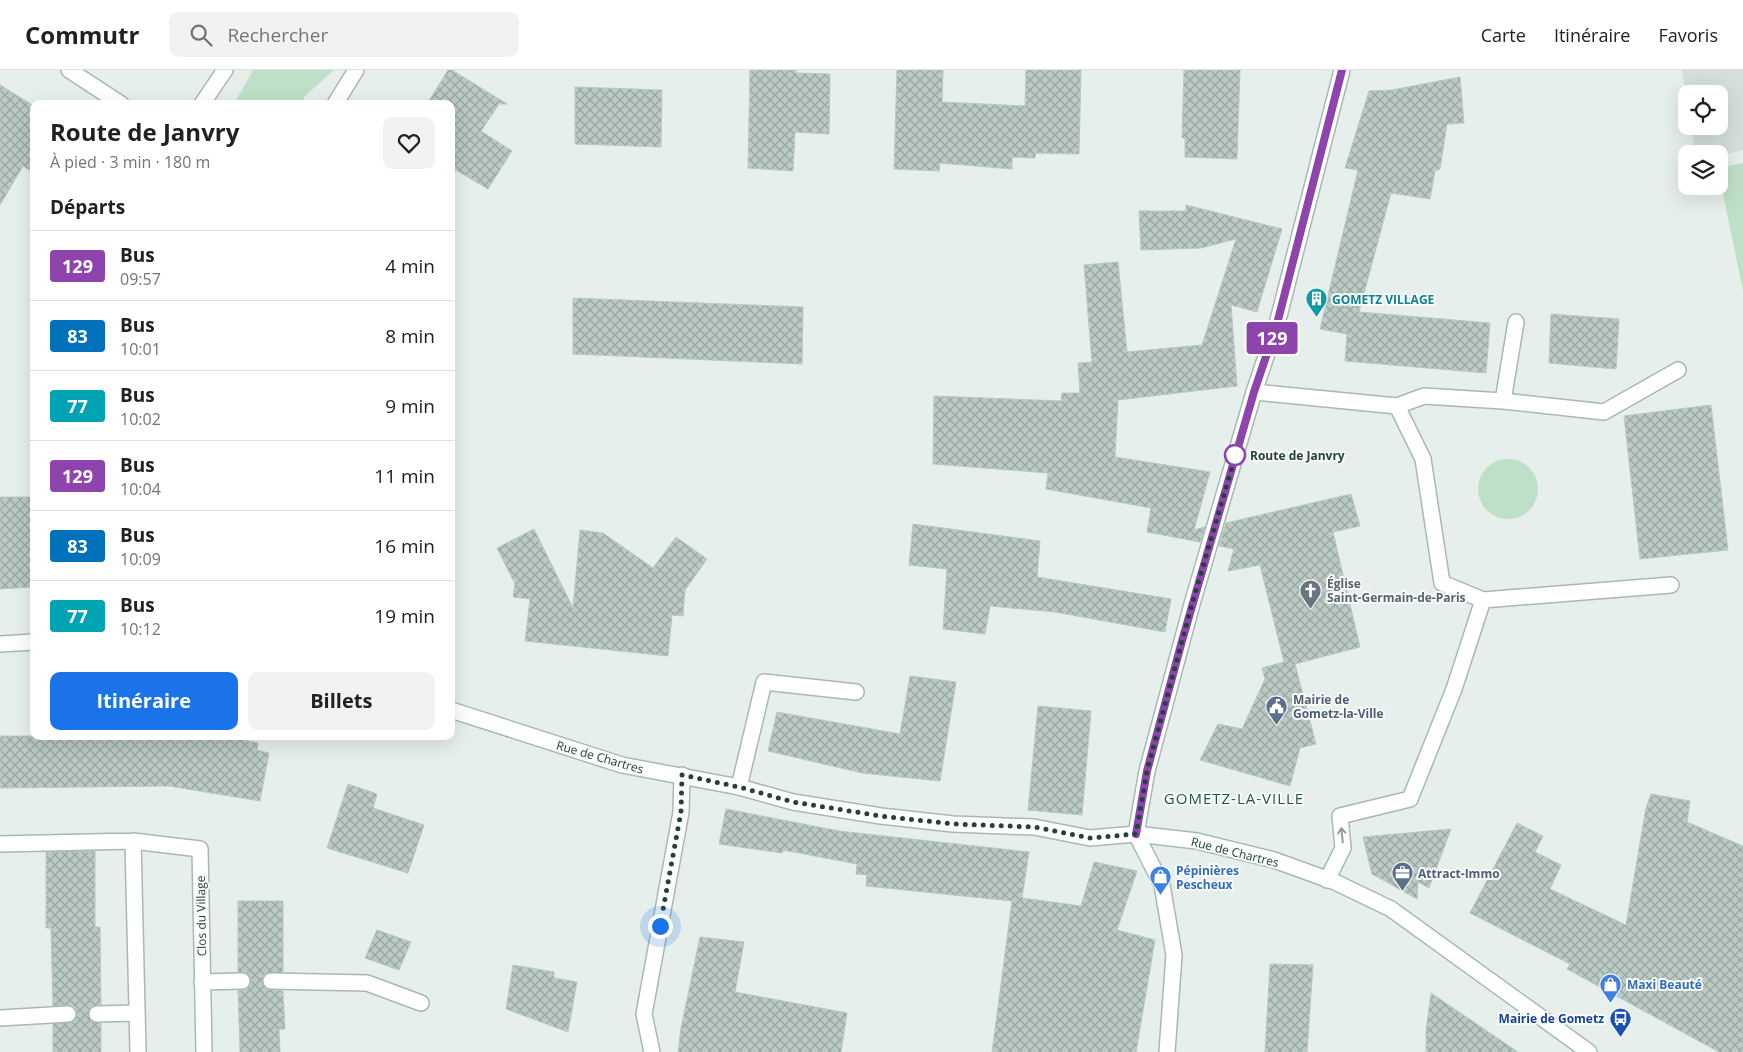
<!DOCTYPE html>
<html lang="fr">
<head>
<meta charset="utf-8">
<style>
  body { margin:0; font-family:"Open Sans",sans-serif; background:#f2f2f2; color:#202124; height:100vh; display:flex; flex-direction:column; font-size:19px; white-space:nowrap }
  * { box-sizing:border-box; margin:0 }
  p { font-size:16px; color:#757577 }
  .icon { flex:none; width:28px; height:28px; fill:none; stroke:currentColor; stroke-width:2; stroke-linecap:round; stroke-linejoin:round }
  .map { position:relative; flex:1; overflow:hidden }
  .drawer { position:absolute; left:30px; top:30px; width:425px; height:640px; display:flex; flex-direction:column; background:#fff; border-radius:10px; box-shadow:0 5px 20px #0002 }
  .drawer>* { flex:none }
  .badge { padding:0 10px; border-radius:4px; font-size:18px; line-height:32px }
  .controls { position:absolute; left:1678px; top:15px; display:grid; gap:10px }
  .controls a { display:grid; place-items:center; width:50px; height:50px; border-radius:10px; background:#fff; box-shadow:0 5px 20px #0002; font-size:25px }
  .you { position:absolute; width:25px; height:25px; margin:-12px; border:4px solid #fff; border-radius:50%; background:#1a73e8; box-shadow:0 0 0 8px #1a73e833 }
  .map>.badge { position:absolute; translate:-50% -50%; box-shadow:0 0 0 2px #fff }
  h2 { padding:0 20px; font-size:19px; line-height:45px }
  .round { display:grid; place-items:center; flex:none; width:52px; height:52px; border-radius:10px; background:#f2f2f2 }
  .head { display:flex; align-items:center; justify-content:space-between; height:85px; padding:0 20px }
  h1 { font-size:24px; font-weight:700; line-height:38px }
  .primary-button { display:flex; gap:10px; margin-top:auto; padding:10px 20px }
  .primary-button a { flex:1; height:58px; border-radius:10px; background:#1a73e8; color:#fff; font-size:20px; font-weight:700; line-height:58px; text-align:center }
  .primary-button a+a { background:#f2f2f2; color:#202124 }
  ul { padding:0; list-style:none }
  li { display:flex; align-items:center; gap:15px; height:70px; padding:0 20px; border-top:1px solid #e0e0e0 }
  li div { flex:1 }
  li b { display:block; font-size:19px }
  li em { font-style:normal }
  li .badge { min-width:55px; font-weight:700; text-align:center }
  header { display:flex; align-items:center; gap:30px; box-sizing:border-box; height:70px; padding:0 25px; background:#fff; border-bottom:1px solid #e0e0e0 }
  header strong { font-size:24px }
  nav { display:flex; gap:28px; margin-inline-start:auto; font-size:18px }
  .search { width:350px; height:45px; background:#f2f2f2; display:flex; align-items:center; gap:12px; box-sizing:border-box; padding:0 18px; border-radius:10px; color:#757577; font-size:19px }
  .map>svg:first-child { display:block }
  .built { fill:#d4dfda }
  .green { fill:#bfe0c8 }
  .building { fill:url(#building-cross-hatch); stroke:#b8c9c2 }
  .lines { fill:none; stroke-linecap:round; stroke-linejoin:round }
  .lane-casing { stroke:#a8b8b2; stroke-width:18 }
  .street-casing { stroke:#a8b8b2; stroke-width:18 }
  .secondary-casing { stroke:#a4bbb3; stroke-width:18 }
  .lane { stroke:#fff; stroke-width:15 }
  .street { stroke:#fff; stroke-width:15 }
  .secondary { stroke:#fff; stroke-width:15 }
  .oneway { stroke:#92a09c }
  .line-casing { stroke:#fff; stroke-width:11 }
  .line { stroke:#8e44ad; stroke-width:8 }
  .walk { stroke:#24423a; stroke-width:5; stroke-dasharray:0 9 }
  .stop-dot { fill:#fff; stroke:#8e44ad; stroke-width:2.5 }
  .labels { text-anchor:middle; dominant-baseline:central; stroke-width:4; stroke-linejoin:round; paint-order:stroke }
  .culture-label { font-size:12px; font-weight:bold; fill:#0d838f; stroke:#f7fbf9; text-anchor:start }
  .stop-label { font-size:12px; font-weight:bold; fill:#24423a; stroke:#f7fbf9; text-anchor:start }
  .worship-label { font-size:12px; font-weight:bold; fill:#5b616d; stroke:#f7fbf9; text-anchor:start }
  .service-label { font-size:12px; font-weight:bold; fill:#4e5e75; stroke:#f7fbf9; text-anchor:start }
  .street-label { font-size:12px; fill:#24423a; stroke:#f7fbf9 }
  .shop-label { font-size:12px; font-weight:bold; fill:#366cbe; stroke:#f7fbf9; text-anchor:start }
  .transit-label { font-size:12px; font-weight:bold; fill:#164399; stroke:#f7fbf9; text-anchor:end }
  .quarter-label { font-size:15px; letter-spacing:1px; fill:#1f5548; stroke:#f7fbf9 }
</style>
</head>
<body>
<header>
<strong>Commutr</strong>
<div class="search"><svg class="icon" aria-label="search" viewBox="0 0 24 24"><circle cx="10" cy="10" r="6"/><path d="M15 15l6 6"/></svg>Rechercher</div>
<nav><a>Carte</a><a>Itinéraire</a><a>Favoris</a></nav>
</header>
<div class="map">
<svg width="1743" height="982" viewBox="0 0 1743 982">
  <defs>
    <pattern id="building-cross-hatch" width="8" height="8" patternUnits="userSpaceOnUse" patternTransform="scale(1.25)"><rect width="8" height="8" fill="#bbcac4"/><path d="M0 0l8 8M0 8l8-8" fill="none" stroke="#98a6a0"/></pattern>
  </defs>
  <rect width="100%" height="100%" fill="#e6efeb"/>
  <path class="built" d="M 1682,0 L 1743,0 L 1743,80 L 1719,86 L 1719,84 L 1695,84 L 1691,56 L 1719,56 L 1719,24 L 1686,24 Z"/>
  <path class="green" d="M 253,0 L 334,0 L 304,27 L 303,34 L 234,34 Z
    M 1743,93 L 1743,221 L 1719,105 L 1719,98 Z
    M1478 419a30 30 0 1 1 60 0a30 30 0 1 1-60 0Z"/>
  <path class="building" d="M 448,0 L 452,0 L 507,34 L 499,34 L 481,61 L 512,81 L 488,119 L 456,100 L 451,107 L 451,34 L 427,34 Z
    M 750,0 L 796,0 L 796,3 L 830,4 L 829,64 L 795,62 L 793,101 L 748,98 Z
    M 897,0 L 943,0 L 942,32 L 1025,36 L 1026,0 L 1081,0 L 1079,84 L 1036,83 L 1035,88 L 1012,87 L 1012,99 L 940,93 L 939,101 L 894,99 Z
    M 1184,0 L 1240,0 L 1237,89 L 1185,87 L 1185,68 L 1182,68 Z
    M 1460,7 L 1464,53 L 1447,54 L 1440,99 L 1435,101 L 1430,129 L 1391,123 L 1359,242 L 1490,253 L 1486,303 L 1345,291 L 1347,264 L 1320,259 L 1358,100 L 1345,98 L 1369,21 L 1392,20 Z
    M 0,15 L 34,36 L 34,103 L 23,96 L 0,135 Z
    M 575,17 L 662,20 L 661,77 L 575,74 Z
    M 1186,135 L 1282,159 L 1257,242 L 1231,235 L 1237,316 L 1118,330 L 1115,387 L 1210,402 L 1194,460 L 1205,457 L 1200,472 L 1147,462 L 1151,438 L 1046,419 L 1048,403 L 933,394 L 934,326 L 1061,331 L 1062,323 L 1080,323 L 1078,293 L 1092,292 L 1084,195 L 1118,192 L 1127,282 L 1202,275 L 1236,169 L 1201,178 L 1141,180 L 1139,141 L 1186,141 Z
    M 573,228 L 803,237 L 802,294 L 573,284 Z
    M 1551,244 L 1619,249 L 1616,299 L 1549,293 Z
    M 1711,335 L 1728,480 L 1640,489 L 1624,346 Z
    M 1351,424 L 1360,456 L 1333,462 L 1360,577 L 1295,594 L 1316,674 L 1300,678 L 1290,716 L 1200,690 L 1218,654 L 1242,659 L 1265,609 L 1262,598 L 1284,592 L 1260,495 L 1228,501 L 1234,479 L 1219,476 L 1226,453 Z
    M 0,427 L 34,427 L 34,500 L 31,500 L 31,517 L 0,519 Z
    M 913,454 L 1040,471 L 1037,507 L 1171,529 L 1165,562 L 1055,542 L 990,536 L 985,564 L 943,559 L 947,499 L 909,495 Z
    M 534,459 L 573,538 L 580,460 L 603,463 L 653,498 L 676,467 L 707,489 L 685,520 L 683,546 L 672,545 L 668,586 L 525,571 L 530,529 L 513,527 L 515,514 L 497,478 Z
    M 910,606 L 956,612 L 940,711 L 862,703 L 768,681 L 777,642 L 900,664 Z
    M 1038,636 L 1091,641 L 1082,745 L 1028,740 Z
    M 0,666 L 222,666 L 258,673 L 257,680 L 269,683 L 260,731 L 169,716 L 0,718 Z
    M 348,714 L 377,724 L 373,738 L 424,755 L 408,803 L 327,778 Z
    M 1651,724 L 1690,731 L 1687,752 L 1743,776 L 1743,982 L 1719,982 L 1567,899 L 1570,894 L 1470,843 L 1517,753 L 1543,766 L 1535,782 L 1561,795 L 1550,819 L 1626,855 L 1646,738 Z
    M 726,739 L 839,761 L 1029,782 L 1022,828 L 1081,836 L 1094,792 L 1137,801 L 1117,860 L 1155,870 L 1136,982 L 992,982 L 1012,831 L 866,816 L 867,805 L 856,804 L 857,794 L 783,780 L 782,783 L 719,774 Z
    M 1451,759 L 1429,818 L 1418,812 L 1417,829 L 1372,804 L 1363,767 Z
    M 95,781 L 95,857 L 100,857 L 101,935 L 92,936 L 88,945 L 92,952 L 101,953 L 101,982 L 53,982 L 53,954 L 73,952 L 77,944 L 76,938 L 72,935 L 53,936 L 51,858 L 46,858 L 46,782 Z
    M 238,831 L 283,831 L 283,902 L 267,903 L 263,906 L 262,911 L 267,919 L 283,921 L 285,959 L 279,959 L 280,982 L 240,982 L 238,921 L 247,919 L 251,911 L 247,903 L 238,902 Z
    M 377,860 L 411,872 L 399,900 L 365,888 Z
    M 700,867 L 744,872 L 735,922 L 847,943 L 841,982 L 678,982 L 681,958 Z
    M 1270,894 L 1313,895 L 1307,982 L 1265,982 Z
    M 513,895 L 554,902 L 554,908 L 577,912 L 568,962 L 506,939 Z
    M 1431,923 L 1518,982 L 1426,982 L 1426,961 Z"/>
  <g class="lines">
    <defs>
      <path id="lane" d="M 335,34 L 356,0
        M 1254,322 L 1397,336 L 1423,389 L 1442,513 L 1483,530 L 1454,619 L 1410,729 L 1340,746 L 1343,778 L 1327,810
        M 1503,331 L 1516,252
        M 1397,336 L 1424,326 L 1503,331 L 1604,342 L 1678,300
        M 1483,530 L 1671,515
        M 739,717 L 764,612 L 856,622
        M 1136,764 L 1162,815 L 1174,885 L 1167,982
        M 271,911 L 367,913 L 421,933
        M 202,912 L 242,911
        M 97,944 L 137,943
        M 0,948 L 68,944"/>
      <path id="street" d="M 69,0 L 121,34
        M 202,34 L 225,0
        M 133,771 L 138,982
        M 0,774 L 133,771 L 200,779 L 204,982
        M 652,982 L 644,944 L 681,742 L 682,705"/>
      <path id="secondary" d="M 0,574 L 34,572
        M 451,640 L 622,695 L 739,717 L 793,732 L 881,746 L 953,754 L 1034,757 L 1090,768 L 1136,764 L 1197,771 L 1274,790 L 1335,812 L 1391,839 L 1589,982
        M 1136,764 L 1147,701 L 1192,534 L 1254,322 L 1277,254 L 1342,0"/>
    </defs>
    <use href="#lane" class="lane-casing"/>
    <use href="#street" class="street-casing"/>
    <use href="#secondary" class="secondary-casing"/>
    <use href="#lane" class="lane"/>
    <use href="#street" class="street"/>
    <use href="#secondary" class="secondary"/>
  </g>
  <defs><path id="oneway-shaft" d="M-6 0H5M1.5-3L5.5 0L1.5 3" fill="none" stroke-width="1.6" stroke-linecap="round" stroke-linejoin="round" transform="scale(1.25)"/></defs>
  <use class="oneway" href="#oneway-shaft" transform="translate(1342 765) rotate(-96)"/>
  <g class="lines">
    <defs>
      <path id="line" d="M 1136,764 L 1147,701 L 1182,571 L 1254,322 L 1277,254 L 1342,0"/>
    </defs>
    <use href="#line" class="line-casing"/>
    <use href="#line" class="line"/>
    <path class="walk" d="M 660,856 L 681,742 L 682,705 L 739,717 L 793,732 L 881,746 L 953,754 L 1034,757 L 1090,768 L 1136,764 L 1147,701 L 1192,534 L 1237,380 L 1235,385"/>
  </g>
  <defs>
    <symbol id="building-pin" viewBox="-11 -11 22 30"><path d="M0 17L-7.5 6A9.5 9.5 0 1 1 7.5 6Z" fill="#0f9aa8" stroke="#f7fbf9"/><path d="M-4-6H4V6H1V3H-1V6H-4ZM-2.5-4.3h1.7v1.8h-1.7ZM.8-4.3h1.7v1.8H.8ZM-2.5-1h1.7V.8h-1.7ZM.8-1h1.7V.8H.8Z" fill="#fff"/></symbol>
    <symbol id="church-pin" viewBox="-11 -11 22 30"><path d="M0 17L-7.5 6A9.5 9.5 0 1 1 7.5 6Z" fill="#6b7280" stroke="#f7fbf9"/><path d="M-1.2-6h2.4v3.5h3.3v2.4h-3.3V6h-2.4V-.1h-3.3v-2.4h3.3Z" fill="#fff"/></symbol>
    <symbol id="civic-pin" viewBox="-11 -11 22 30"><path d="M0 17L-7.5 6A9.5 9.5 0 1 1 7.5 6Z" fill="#5c6f8a" stroke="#f7fbf9"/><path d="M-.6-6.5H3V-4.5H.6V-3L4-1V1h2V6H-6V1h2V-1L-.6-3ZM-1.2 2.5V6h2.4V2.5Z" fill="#fff"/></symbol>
    <symbol id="office-pin" viewBox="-11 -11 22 30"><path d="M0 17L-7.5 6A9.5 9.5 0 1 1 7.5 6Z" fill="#5c6f8a" stroke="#f7fbf9"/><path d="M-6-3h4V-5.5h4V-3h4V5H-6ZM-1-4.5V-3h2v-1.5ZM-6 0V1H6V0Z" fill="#fff"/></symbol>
    <symbol id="shop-pin" viewBox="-11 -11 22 30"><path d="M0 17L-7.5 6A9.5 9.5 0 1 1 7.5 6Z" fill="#3f7fe0" stroke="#f7fbf9"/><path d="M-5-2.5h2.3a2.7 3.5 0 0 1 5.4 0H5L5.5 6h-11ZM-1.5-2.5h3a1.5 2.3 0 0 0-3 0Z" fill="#fff"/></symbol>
    <symbol id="bus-pin" viewBox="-11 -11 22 30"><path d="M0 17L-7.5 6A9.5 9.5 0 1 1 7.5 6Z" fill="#1a4fb4" stroke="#f7fbf9"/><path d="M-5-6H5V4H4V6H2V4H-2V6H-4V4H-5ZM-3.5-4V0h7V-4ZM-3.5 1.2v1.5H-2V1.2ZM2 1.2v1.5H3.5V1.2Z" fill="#fff"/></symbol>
  </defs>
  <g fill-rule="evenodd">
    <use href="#building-pin" x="1304" y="216" width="25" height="34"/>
    <use href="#church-pin" x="1298" y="508" width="25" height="34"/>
    <use href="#civic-pin" x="1264" y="624" width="25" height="34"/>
    <use href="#office-pin" x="1390" y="790" width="25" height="34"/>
    <use href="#shop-pin" x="1148" y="794" width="25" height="34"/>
    <use href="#shop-pin" x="1598" y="902" width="25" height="34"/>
    <use href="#bus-pin" x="1608" y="936" width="25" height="34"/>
  </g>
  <circle class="stop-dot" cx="1235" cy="385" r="10"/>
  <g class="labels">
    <g class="culture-label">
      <text x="1332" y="229">GOMETZ VILLAGE</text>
    </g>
    <g class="stop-label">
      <text x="1250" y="385">Route de Janvry</text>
    </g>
    <g class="worship-label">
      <text x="1327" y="513">Église<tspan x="1327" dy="14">Saint-Germain-de-Paris</tspan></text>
    </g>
    <g class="service-label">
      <text x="1293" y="629">Mairie de<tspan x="1293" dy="14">Gometz-la-Ville</tspan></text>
      <text x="1418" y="803">Attract-Immo</text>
    </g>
    <g class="street-label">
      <text transform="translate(600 687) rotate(16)">Rue de Chartres</text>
      <text transform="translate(1235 782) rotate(14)">Rue de Chartres</text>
      <text transform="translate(201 846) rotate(-91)">Clos du Village</text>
    </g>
    <g class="shop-label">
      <text x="1176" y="800">Pépinières<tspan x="1176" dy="14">Pescheux</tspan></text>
      <text x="1627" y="914">Maxi Beauté</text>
    </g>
    <g class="transit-label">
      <text x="1604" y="948">Mairie de Gometz</text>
    </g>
    <g class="quarter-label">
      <text x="1234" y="728">GOMETZ-LA-VILLE</text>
    </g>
  </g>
</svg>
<div class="controls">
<a><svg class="icon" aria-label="locate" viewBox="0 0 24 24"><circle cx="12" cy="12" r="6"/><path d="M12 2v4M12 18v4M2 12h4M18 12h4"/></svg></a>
<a><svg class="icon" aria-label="layers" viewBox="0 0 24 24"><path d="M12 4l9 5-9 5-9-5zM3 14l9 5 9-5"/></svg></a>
</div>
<div class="you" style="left:660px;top:856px"></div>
<b class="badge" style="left:1272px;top:268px;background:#8e44ad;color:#fff">129</b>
<section class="drawer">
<div class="head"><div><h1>Route de Janvry</h1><p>À pied · 3 min · 180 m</p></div><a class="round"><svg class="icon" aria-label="heart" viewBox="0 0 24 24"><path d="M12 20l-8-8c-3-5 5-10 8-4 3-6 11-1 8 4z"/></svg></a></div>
<h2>Départs</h2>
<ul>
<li><span class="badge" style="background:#8e44ad;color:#fff">129</span><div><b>Bus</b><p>09:57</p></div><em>4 min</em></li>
<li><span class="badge" style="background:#0072bc;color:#fff">83</span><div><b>Bus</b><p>10:01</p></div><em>8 min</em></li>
<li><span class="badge" style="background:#00a3b4;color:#fff">77</span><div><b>Bus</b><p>10:02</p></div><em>9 min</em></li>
<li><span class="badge" style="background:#8e44ad;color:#fff">129</span><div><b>Bus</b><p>10:04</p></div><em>11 min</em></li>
<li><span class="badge" style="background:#0072bc;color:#fff">83</span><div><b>Bus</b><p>10:09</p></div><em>16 min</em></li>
<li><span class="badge" style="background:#00a3b4;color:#fff">77</span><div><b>Bus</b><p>10:12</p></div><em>19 min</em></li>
</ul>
<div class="primary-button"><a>Itinéraire</a><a>Billets</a></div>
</section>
</div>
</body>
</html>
